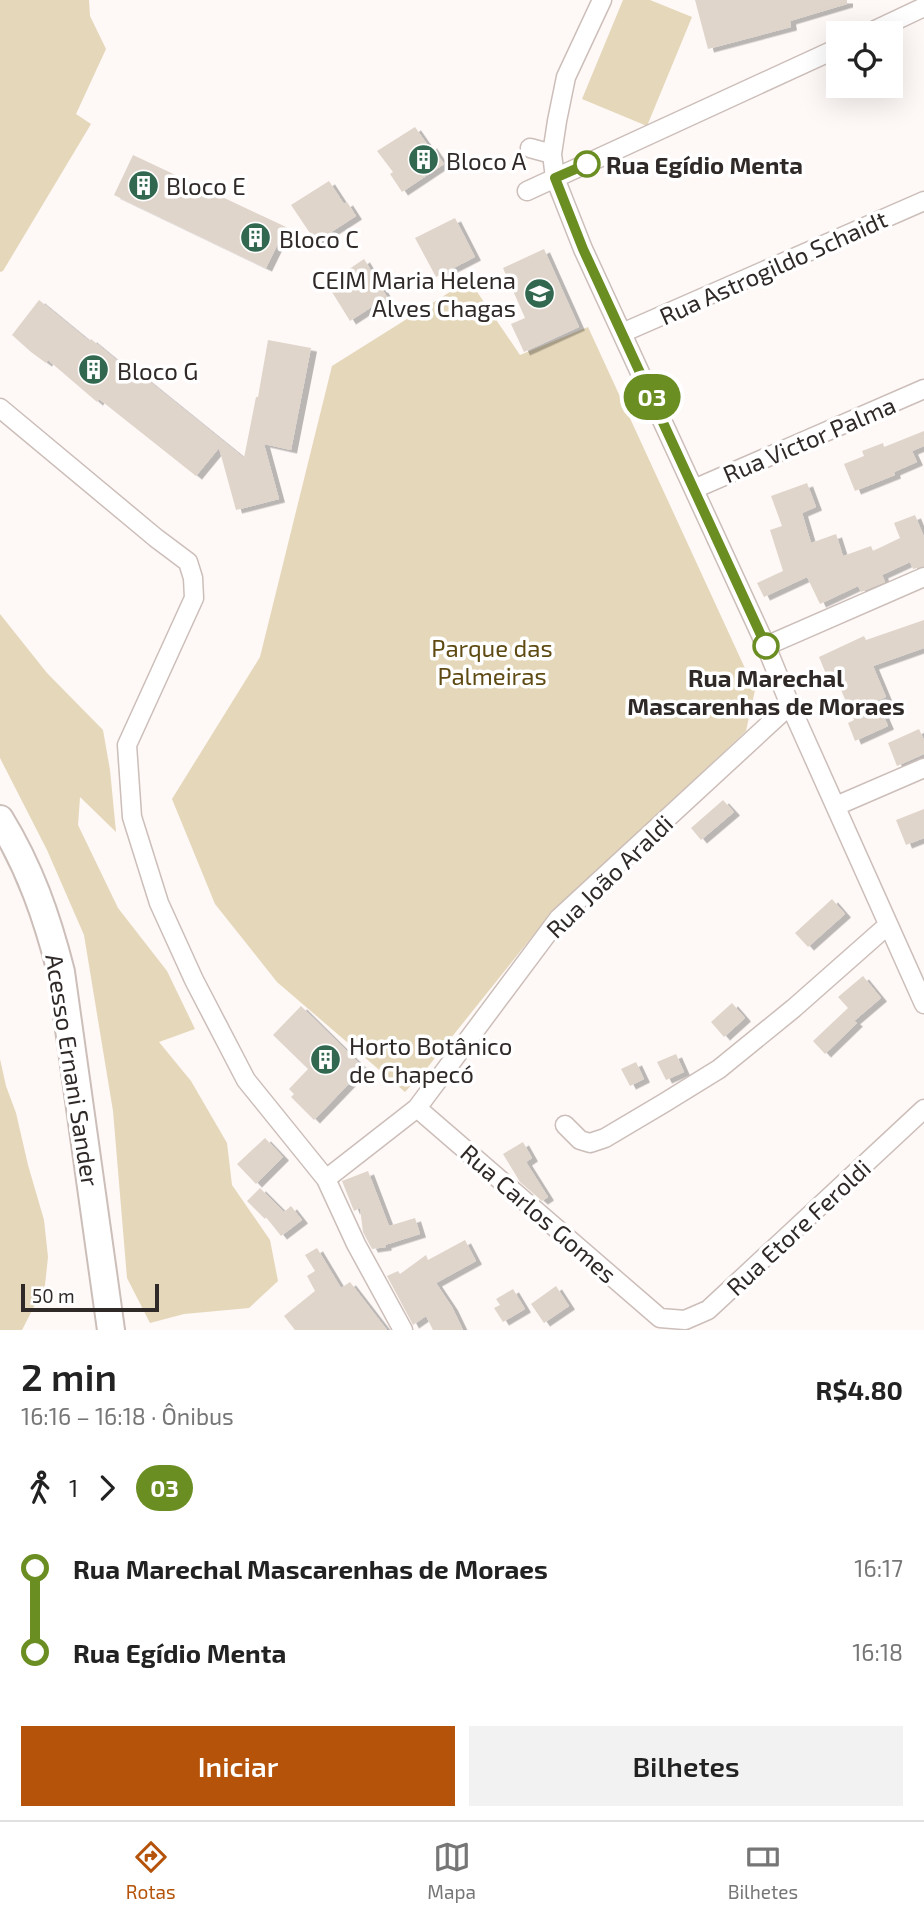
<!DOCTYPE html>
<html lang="pt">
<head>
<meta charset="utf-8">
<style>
  body { margin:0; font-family:"Exo 2",sans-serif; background:#f2f2f2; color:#222; height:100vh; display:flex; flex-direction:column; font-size:26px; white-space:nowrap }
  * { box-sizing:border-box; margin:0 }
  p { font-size:23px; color:#767676 }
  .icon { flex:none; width:38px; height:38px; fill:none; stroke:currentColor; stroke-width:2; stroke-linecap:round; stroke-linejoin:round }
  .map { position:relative; height:1330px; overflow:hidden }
  .details { display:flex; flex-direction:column; background:#fff; flex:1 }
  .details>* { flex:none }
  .badge { padding:0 14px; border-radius:23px; font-size:24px; line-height:46px }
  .buttons { position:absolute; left:826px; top:21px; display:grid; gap:14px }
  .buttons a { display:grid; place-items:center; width:77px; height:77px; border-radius:0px; background:#fff; box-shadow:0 7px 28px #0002; font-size:35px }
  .scale { position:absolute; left:21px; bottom:18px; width:138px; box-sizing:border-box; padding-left:7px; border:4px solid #2f2928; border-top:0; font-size:19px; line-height:24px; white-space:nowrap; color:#2f2928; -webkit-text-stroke:5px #fff; paint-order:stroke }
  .map>.badge { position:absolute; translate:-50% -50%; box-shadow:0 0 0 4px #fff }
  .legs { display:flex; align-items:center; gap:10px; height:77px; padding:0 21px; font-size:23px }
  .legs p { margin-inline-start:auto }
  .overview { display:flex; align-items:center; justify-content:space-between; height:119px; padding:0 21px }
  h1 { font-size:38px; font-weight:600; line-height:52px }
  .action { display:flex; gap:14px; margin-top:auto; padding:14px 21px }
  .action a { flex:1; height:80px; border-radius:0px; background:#b45309; color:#fff; font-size:28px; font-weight:600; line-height:80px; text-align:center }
  .action a+a { background:#f2f2f2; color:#222 }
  ul { padding:0 21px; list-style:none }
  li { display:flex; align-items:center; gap:24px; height:84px; font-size:26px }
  li i { display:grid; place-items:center; width:10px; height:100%; margin:0 9px; background:currentColor }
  li i::after { content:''; width:18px; height:18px; margin:-9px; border:5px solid; border-radius:50%; background:#fff }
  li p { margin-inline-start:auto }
  li:first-child i { background:linear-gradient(#0000 50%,currentColor 0) }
  li:last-child i { background:linear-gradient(currentColor 50%,#0000 0) }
  .dock { display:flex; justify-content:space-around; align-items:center; height:98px; border-top:2px solid #e0e0e0; background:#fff; font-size:19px; color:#767676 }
  .dock a { display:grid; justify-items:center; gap:4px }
  .dock .on { color:#b45309 }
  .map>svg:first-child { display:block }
  .green { fill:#e5d7b9 }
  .building { fill:#e0d5cb; filter:url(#shadow) }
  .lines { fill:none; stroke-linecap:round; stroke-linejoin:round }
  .minor-casing { stroke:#ccbeb9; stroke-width:21 }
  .highway-casing { stroke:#ccbeb9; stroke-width:30 }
  .minor { stroke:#fff; stroke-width:18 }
  .highway { stroke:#fff; stroke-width:26 }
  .line-1-casing { stroke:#fff; stroke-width:16 }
  .line-1 { stroke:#6b8e23; stroke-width:10 }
  .stop-1-dot { fill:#fff; stroke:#6b8e23; stroke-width:3.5 }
  .labels { text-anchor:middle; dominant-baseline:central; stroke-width:7; stroke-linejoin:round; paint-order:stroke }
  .poi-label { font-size:24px; fill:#2f2928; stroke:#fff; text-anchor:start }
  .stop-label { font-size:24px; font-weight:bold; fill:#2f2928; stroke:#fff; text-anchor:start }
  .street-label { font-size:24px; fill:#2f2928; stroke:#fff }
  .park-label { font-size:24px; fill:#5e4a12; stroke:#fff }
</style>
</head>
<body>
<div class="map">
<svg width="924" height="1330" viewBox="0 0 924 1330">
  <defs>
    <filter id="shadow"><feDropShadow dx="6" dy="3.5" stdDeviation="0" flood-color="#0004"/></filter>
  </defs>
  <rect width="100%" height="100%" fill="#fef8f6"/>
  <path class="green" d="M 0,0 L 89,0 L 90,16 L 106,49 L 76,114 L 91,124 L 3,271 L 0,272 Z
    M 623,0 L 650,0 L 692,17 L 647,126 L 582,99 Z
    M 469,280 L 520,355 L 588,327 L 755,690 L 746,731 L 543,923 L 427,1068 L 405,1092 L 277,982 L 215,904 L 172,799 L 260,657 L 332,366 Z
    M 0,614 L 47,673 L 103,730 L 110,770 L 116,832 L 80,797 L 78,825 L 118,908 L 167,971 L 195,1029 L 159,1042 L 191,1081 L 227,1143 L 232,1185 L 270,1240 L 278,1281 L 249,1308 L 184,1314 L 150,1323 L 127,1278 L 113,1111 L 84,935 L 47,850 L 0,758 Z
    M 0,1059 L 6,1086 L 16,1113 L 28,1165 L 44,1220 L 48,1257 L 45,1285 L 22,1330 L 0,1330 Z"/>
  <path class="building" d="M 695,0 L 847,0 L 847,4 L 790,21 L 791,27 L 708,49 Z
    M 415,127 L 429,147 L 431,145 L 444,164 L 402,192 L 390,174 L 393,172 L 377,151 Z
    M 133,155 L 286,227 L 266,268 L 114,195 Z
    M 329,181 L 344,204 L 347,202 L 356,216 L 316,242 L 291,205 Z
    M 455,218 L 475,257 L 436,277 L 415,238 Z
    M 544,249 L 579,327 L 524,352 L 511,324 L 525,318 L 503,268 Z
    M 364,259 L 387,297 L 350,321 L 327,284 Z
    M 39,300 L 89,341 L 91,339 L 137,377 L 140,374 L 244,458 L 256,397 L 258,397 L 268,340 L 311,348 L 291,450 L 264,444 L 279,499 L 236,510 L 219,448 L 196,476 L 99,399 L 97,402 L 48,360 L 46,363 L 31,352 L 12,335 Z
    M 924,431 L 924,446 L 912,451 L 917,462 L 894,472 L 895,475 L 855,491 L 844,464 L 864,456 L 862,451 L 883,443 L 884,447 Z
    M 807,483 L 816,507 L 802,513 L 811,543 L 836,534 L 843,556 L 871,546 L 873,551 L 900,538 L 894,523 L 915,515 L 924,537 L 924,566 L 913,569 L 910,562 L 882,575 L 885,582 L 861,592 L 858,586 L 820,604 L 807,577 L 764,597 L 757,583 L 783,571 L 770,530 L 782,526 L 771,496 Z
    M 924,620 L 924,648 L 873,666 L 886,697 L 877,701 L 888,726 L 855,741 L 848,723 L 854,720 L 838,683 L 831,686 L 819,657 L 864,636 L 866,640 Z
    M 919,729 L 924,740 L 924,754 L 897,766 L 888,743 Z
    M 723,800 L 734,812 L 701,840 L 691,828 Z
    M 924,809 L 924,838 L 906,845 L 896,820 Z
    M 832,899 L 845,914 L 808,947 L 795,933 Z
    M 863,976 L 881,998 L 854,1021 L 857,1023 L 825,1054 L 813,1041 L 848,1008 L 838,997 Z
    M 732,1003 L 745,1018 L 724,1037 L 711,1022 Z
    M 301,1006 L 364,1068 L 314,1120 L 291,1097 L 294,1094 L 289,1089 L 308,1069 L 273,1035 Z
    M 676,1054 L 684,1072 L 666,1080 L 657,1062 Z
    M 636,1062 L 644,1079 L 630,1086 L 621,1069 Z
    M 265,1138 L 283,1157 L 256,1184 L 237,1164 Z
    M 523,1142 L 532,1158 L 526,1162 L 548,1197 L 542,1201 L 520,1182 L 503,1154 Z
    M 368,1171 L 389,1226 L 415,1218 L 420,1234 L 385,1245 L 386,1247 L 372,1249 L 363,1232 L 360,1208 L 354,1211 L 342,1181 Z
    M 260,1188 L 284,1212 L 291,1206 L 302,1220 L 281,1236 L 266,1217 L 265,1219 L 247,1201 Z
    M 465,1240 L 476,1261 L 436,1283 L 452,1307 L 463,1330 L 433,1330 L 426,1316 L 413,1325 L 387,1276 L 398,1271 L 400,1274 L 426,1255 L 428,1260 Z
    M 317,1248 L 341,1288 L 350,1282 L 387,1330 L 295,1330 L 284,1316 L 315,1291 L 307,1276 L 315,1271 L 305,1255 Z
    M 556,1286 L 569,1306 L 544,1323 L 531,1304 Z
    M 513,1289 L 525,1309 L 503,1322 L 494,1308 L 500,1305 L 496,1299 Z"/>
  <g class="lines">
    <defs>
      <path id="minor" d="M 602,0 L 566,77 L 557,121 L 552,154 L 555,178 L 583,249 L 766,646 L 790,705 L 924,1004
        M 869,33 L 924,7
        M 530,148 L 552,154
        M 527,191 L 838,48
        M 622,333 L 924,201
        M 0,408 L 156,538 L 188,562 L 193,578 L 194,598 L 127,745 L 132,817 L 159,903 L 194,980 L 246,1080 L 326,1179 L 356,1244 L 403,1330
        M 694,489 L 924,389
        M 766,646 L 924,577
        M 836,806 L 924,768
        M 417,1108 L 660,1318 L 685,1320 L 708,1310 L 924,1109
        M 565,1125 L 580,1140 L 590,1143 L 605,1138 L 664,1103 L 719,1069 L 794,1008 L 888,925
        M 326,1179 L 417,1108 L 559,918 L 790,705"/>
      <path id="highway" d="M 0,819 C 30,868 47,917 61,972 L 111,1330"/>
    </defs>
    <use href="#minor" class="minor-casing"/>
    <use href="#highway" class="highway-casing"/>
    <use href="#minor" class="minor"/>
    <use href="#highway" class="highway"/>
  </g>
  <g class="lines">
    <defs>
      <path id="line-1" d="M 587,164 L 555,178 L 583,249 L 766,646"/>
    </defs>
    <use href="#line-1" class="line-1-casing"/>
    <use href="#line-1" class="line-1"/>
  </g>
  <defs>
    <symbol id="building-disc" viewBox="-11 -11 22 22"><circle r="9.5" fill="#31684f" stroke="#fff"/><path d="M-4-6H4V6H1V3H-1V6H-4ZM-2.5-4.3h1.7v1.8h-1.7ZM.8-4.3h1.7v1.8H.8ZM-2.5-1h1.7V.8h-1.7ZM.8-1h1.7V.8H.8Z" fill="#fff"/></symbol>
    <symbol id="school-disc" viewBox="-11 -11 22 22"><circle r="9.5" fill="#31684f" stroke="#fff"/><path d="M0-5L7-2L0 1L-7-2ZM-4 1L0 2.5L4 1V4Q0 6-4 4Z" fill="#fff"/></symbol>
  </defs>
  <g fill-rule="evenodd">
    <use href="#building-disc" x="406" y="142" width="35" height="35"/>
    <use href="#building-disc" x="126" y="168" width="35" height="35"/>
    <use href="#building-disc" x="238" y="220" width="35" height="35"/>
    <use href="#school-disc" x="522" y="276" width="35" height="35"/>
    <use href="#building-disc" x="76" y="352" width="35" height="35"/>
    <use href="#building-disc" x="308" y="1042" width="35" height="35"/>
  </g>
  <g class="stop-1-dot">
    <circle cx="587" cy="164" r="12"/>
    <circle cx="766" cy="646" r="12"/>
  </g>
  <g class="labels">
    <g class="poi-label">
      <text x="446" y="160">Bloco A</text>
      <text x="166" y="185">Bloco E</text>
      <text x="279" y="238">Bloco C</text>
      <text x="516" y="279" text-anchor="end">CEIM Maria Helena<tspan x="516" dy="28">Alves Chagas</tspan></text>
      <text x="117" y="370">Bloco G</text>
      <text x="349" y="1045">Horto Botânico<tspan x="349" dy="28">de Chapecó</tspan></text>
    </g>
    <g class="stop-label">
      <text x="606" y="164">Rua Egídio Menta</text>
      <text x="766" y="677" text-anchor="middle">Rua Marechal<tspan x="766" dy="28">Mascarenhas de Moraes</tspan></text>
    </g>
    <g class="street-label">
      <text transform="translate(773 267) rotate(-24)">Rua Astrogildo Schaidt</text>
      <text transform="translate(809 439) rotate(-23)">Rua Victor Palma</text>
      <text transform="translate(609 876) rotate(-44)">Rua João Araldi</text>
      <text transform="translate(73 1070) rotate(81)">Acesso Ernani Sander</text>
      <text transform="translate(539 1213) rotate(41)">Rua Carlos Gomes</text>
      <text transform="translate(798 1227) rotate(-43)">Rua Etore Feroldi</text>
    </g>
    <g class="park-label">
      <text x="492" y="647">Parque das<tspan x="492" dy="28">Palmeiras</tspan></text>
    </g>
  </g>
</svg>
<div class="buttons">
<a><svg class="icon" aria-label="locate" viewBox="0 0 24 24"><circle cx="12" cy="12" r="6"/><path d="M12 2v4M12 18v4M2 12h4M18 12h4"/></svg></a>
</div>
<div class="scale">50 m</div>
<b class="badge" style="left:652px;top:397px;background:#6b8e23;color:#fff">03</b>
</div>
<section class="details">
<div class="overview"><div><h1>2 min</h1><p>16:16 – 16:18 · Ônibus</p></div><b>R$4.80</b></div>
<div class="legs"><svg class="icon" aria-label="walk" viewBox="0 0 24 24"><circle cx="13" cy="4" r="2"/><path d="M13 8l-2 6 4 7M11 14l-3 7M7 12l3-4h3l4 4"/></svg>1<svg class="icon" aria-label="forward" viewBox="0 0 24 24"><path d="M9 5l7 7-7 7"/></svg><b class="badge" style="background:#6b8e23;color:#fff">03</b></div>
<ul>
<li><i style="color:#6b8e23"></i><b>Rua Marechal Mascarenhas de Moraes</b><p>16:17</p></li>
<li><i style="color:#6b8e23"></i><b>Rua Egídio Menta</b><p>16:18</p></li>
</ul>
<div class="action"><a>Iniciar</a><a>Bilhetes</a></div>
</section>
<nav class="dock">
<a class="on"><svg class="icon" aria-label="directions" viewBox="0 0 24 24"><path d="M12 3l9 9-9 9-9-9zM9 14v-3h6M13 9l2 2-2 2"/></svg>Rotas</a>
<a><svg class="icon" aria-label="map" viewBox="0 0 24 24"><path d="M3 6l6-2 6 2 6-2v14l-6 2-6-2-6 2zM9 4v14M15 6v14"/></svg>Mapa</a>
<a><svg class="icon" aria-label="tickets" viewBox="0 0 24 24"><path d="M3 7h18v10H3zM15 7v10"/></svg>Bilhetes</a>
</nav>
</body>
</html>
